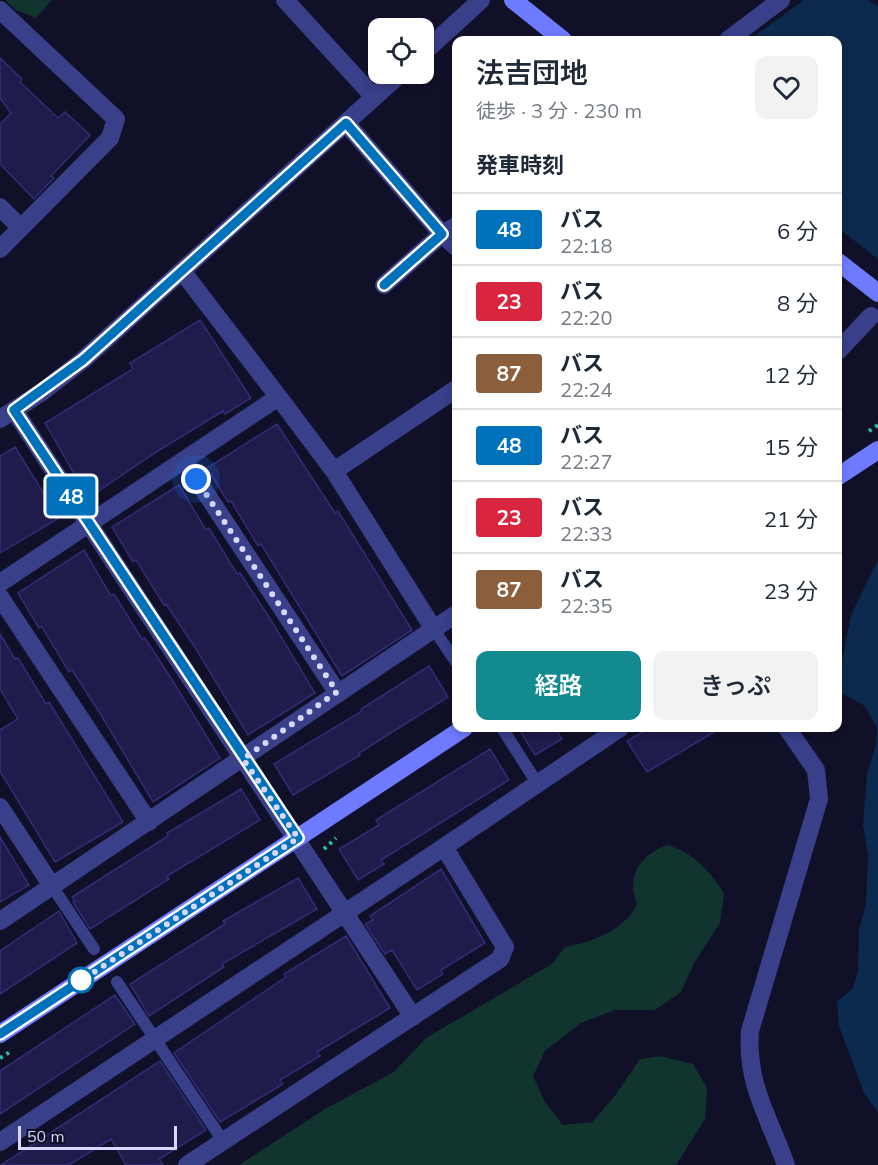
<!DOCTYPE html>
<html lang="ja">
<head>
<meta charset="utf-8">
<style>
  body { margin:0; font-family:Mulish,"Noto Sans JP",sans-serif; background:#f2f2f3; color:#1f2937; height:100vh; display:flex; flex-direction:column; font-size:22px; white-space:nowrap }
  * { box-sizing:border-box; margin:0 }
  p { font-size:20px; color:#747a83 }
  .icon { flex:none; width:33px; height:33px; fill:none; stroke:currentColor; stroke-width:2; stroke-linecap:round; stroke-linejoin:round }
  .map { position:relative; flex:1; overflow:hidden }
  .sheet { position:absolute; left:452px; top:36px; width:390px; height:696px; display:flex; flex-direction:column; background:#fff; border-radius:12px; box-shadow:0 3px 9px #0003 }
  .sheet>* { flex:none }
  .badge { padding:0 12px; border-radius:4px; font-size:21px; line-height:39px }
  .tools { position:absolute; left:368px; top:18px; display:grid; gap:12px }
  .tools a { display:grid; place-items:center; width:66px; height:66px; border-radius:12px; background:#fff; box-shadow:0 3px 9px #0003; font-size:30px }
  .scale { position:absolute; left:18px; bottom:15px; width:159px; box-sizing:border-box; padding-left:6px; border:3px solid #d8d8ff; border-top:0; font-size:16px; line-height:21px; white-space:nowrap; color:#d8d8ff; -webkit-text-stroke:4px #111029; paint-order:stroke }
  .you { position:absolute; width:30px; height:30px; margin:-15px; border:4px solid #fff; border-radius:50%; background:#1a73e8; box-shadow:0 0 0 9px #1a73e833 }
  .map>.badge { position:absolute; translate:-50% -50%; box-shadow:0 0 0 3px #fff }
  h2 { padding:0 24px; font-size:22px; line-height:54px }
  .round { display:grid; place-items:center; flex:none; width:63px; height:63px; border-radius:12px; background:#f2f2f3 }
  .overview { display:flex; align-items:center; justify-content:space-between; height:102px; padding:0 24px }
  h1 { font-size:28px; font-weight:600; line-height:45px }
  .cta { display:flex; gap:12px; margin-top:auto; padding:12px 24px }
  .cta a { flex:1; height:69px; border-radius:12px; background:#138990; color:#fff; font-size:24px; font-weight:600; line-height:69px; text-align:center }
  .cta a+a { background:#f2f2f3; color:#1f2937 }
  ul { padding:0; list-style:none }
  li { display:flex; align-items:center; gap:18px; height:72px; padding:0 24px; border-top:2px solid #e0e1e3 }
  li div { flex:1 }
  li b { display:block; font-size:22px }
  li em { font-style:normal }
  li .badge { min-width:66px; font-weight:700; text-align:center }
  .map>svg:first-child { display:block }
  .green { fill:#12342f }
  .water { fill:#0b2a4d }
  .building { fill:#1f1b4b; stroke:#332c77; stroke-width:1.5 }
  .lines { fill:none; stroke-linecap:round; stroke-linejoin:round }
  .path { stroke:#2dbea6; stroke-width:4; stroke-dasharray:3 4.5; stroke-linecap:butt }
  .lane { stroke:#393f89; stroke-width:12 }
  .street { stroke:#393f89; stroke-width:18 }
  .secondary { stroke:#6f7bff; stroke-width:18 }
  .line-casing { stroke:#fff; stroke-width:14 }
  .line { stroke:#0072bc; stroke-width:9 }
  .walk { stroke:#d8d8ff; stroke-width:6; stroke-dasharray:0 10.8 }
  .stop-dot { fill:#fff; stroke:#0072bc; stroke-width:3 }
</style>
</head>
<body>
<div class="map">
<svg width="878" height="1165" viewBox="0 0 878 1165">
  <rect width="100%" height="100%" fill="#111029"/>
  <path class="green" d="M 5,0 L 52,0 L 36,18 L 16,10 Z
    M 667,845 C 694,853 709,870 724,893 L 720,923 L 694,963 L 681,992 L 655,1010 L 615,1010 L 581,1023 L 545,1051 L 533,1076 L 545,1102 L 563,1125 L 592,1122 L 614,1097 L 640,1059 L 660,1056 L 693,1064 L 707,1088 L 705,1119 L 676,1165 L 239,1165 L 325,1109 L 394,1072 L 426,1038 L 552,964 L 565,947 C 592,942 625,930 637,904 C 626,876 640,855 667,845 Z"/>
  <path class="water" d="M 804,0 L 868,0 L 878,6 L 878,259 L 837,227 L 837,40 L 749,40 Z
    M 878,560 L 878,1112 L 864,1093 L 839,1026 L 837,1002 L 853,988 L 858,972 L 859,929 L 866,905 L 868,855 L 863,825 L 867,774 L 876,745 L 877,728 L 865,706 L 837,691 L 837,687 L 851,615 Z"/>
  <path class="building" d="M 0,58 L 22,79 L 20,82 L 58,118 L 65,112 L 90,135 L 51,176 L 54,178 L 34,199 L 0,164 L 0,124 L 11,113 L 0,98 Z
    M 200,320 L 251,398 L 225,414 L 223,411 L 158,451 L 88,498 L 45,423 L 133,369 L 130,363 Z
    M 277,424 L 335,513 L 338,511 L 412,630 L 342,676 L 261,544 L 258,546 L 231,501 L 228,502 L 207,468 Z
    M 15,447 L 59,518 L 0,553 L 0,456 Z
    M 179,485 L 206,530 L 209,528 L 237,574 L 240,573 L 269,617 L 315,693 L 248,735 L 196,649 L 166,604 L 164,605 L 136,560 L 133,562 L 112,527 Z
    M 84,550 L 111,596 L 114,594 L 142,639 L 145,638 L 174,683 L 220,758 L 153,802 L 101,715 L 72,670 L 69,672 L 42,627 L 39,628 L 18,593 Z
    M 0,634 L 15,659 L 18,658 L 46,704 L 49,702 L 123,822 L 55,862 L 0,771 L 0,730 L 18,719 L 0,689 Z
    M 429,666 L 448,697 L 359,753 L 360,755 L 293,795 L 274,764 L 362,711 L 361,709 Z
    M 518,728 L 555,728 L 562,739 L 535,755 Z
    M 649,728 L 721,728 L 647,772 L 627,741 Z
    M 490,749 L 509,780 L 381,860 L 384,864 L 358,880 L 339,849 L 379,825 L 376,820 Z
    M 241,789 L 260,820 L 167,876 L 169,879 L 90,929 L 73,902 L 75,901 L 72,897 L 168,836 L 167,833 Z
    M 0,837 L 29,885 L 0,902 Z
    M 441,869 L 485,943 L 441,970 L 443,974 L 417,990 L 392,950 L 385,954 L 365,924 L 373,920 L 370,916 Z
    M 298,878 L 317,909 L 222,964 L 224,967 L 149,1016 L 130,984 L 225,924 L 223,921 Z
    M 59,911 L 77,943 L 0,994 L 0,951 Z
    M 346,936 L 390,1008 L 317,1052 L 320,1056 L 280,1080 L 283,1084 L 220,1122 L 174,1053 L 286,977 L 284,974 Z
    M 115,995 L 135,1024 L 0,1114 L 0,1071 Z
    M 160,1061 L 206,1130 L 159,1159 L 163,1165 L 126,1165 L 111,1139 L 69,1165 L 1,1165 Z"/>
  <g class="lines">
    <path class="path" d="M 869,431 L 878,425
      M 324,849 L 336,838
      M 0,1058 L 10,1052"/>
    <path class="lane" d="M 433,628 L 456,662
      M 502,728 L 537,783
      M 52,886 L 94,949
      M 117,982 L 223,1141"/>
    <path class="street" d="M 285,0 L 374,97
      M 0,10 L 116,119 L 110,138 L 0,249
      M 728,40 L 781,0
      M 423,53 L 481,0
      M 346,123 L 442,234 L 456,226
      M 0,207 L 21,228
      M 182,271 L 280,399
      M 384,285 L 442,234 L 456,247
      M 837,352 L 871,316
      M 14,410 L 413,1017
      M 0,419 L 42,392 L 83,360 L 400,74
      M 184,460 L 337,692
      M 334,471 L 456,389
      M 0,583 L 271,402 L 280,399 L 334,471 L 433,628
      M 0,597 L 149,822
      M 0,807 L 52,886
      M 0,921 L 456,614
      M 0,1142 L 444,847
      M 187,1165 L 500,959 L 505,947 L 444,847 L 620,728
      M 786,1165 C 769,1117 746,1084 750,1031 L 819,799 L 816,770 L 787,728"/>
    <path class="secondary" d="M 513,0 L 563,40
      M 837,261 L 878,293
      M 837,477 L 878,450
      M 0,1034 L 464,728"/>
  </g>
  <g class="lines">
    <defs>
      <path id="line" d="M 0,1034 L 298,838 L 14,410 L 83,360 L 346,123 L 442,234 L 384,285"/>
    </defs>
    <use href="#line" class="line-casing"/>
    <use href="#line" class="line"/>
    <path class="walk" d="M 81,980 L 79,982 L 298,838 L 243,759 L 337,692 L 196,479"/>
  </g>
  <circle class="stop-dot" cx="81" cy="980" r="12"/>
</svg>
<div class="tools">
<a><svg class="icon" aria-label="locate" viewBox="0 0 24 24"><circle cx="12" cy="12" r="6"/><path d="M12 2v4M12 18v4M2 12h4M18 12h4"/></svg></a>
</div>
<div class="scale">50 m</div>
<div class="you" style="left:196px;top:479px"></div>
<b class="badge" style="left:71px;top:496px;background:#0072bc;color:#fff">48</b>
<section class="sheet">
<div class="overview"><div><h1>法吉団地</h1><p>徒歩 · 3 分 · 230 m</p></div><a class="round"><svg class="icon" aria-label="heart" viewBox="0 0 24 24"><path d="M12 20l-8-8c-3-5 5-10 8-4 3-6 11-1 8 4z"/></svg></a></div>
<h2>発車時刻</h2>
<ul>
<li><span class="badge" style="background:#0072bc;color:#fff">48</span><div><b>バス</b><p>22:18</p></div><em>6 分</em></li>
<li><span class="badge" style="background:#d7263d;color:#fff">23</span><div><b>バス</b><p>22:20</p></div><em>8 分</em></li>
<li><span class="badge" style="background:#8b5e3c;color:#fff">87</span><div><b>バス</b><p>22:24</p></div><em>12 分</em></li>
<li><span class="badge" style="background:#0072bc;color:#fff">48</span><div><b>バス</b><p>22:27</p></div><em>15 分</em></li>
<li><span class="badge" style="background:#d7263d;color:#fff">23</span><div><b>バス</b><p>22:33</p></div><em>21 分</em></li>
<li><span class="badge" style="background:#8b5e3c;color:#fff">87</span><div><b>バス</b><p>22:35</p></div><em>23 分</em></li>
</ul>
<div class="cta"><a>経路</a><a>きっぷ</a></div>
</section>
</div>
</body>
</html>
